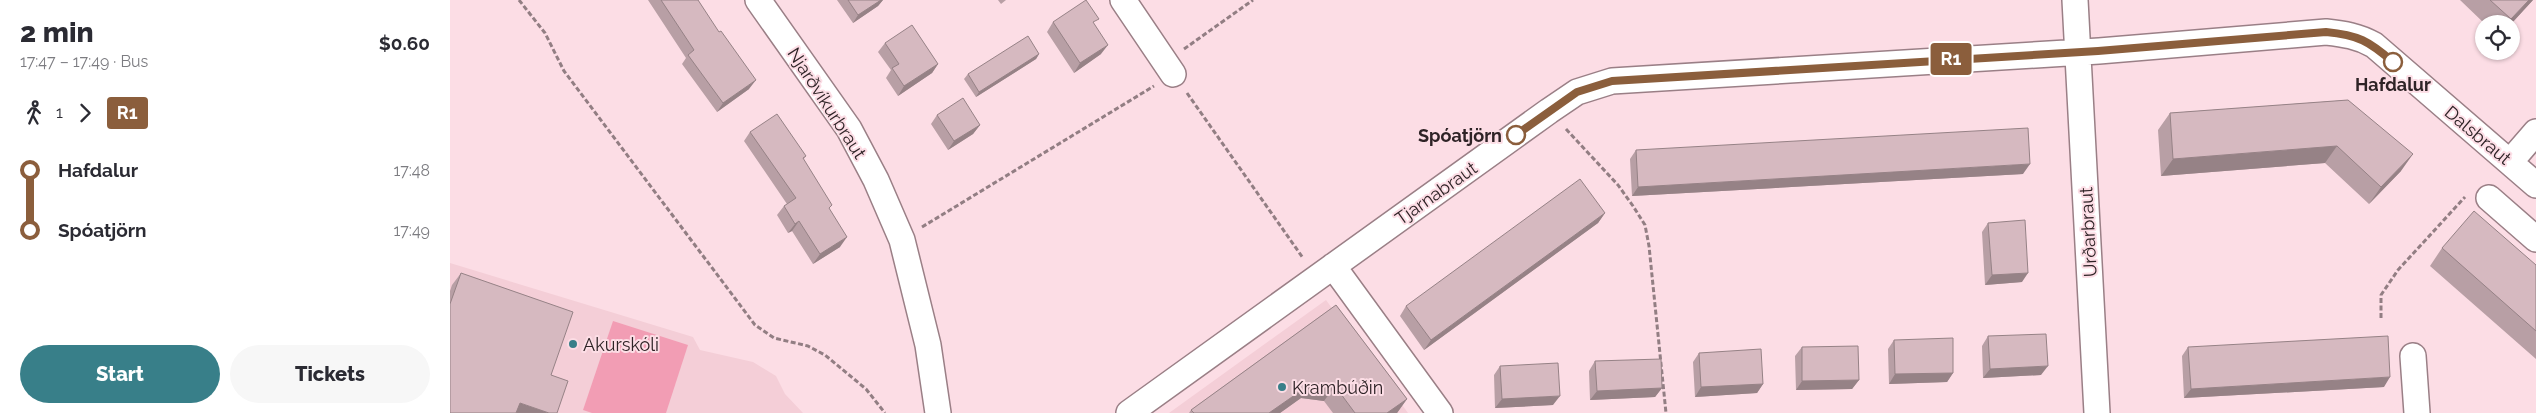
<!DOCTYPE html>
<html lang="en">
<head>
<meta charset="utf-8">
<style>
  body { margin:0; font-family:Raleway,sans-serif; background:#f7f7f7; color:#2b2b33; height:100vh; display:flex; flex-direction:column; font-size:19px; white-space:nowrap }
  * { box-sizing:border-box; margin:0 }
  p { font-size:16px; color:#7c7c81 }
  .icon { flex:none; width:28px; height:28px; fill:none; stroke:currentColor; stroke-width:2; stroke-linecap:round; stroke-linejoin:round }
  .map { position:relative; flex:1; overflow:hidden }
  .sheet { display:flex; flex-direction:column; background:#fff; width:450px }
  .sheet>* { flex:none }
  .badge { padding:0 10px; border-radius:4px; font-size:18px; line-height:32px }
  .fabs { position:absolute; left:2025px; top:15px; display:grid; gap:10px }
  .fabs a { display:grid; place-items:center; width:45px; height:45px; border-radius:50%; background:#fff; box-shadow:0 1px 4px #0004; font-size:25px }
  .map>.badge { position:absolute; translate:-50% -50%; box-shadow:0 0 0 2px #fff }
  .legs { display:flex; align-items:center; gap:8px; height:55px; padding:0 20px; font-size:16px }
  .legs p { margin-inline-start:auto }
  .overview { display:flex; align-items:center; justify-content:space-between; height:85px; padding:0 20px }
  h1 { font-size:28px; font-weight:800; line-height:38px }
  .primary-button { display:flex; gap:10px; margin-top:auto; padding:10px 20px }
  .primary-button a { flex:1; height:58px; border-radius:30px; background:#387f89; color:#fff; font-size:20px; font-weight:800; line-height:58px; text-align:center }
  .primary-button a+a { background:#f7f7f7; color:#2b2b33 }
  ul { padding:0 20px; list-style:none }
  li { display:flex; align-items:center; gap:18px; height:60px; font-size:19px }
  li i { display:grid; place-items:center; width:8px; height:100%; margin:0 6px; background:currentColor }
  li i::after { content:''; width:12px; height:12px; margin:-6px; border:4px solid; border-radius:50%; background:#fff }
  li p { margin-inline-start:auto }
  li:first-child i { background:linear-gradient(#0000 50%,currentColor 0) }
  li:last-child i { background:linear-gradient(currentColor 50%,#0000 0) }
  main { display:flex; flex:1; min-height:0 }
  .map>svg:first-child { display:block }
  .built { fill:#f4ced7 }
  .garden { fill:#f29db4 }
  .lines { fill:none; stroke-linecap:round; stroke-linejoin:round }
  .minor-casing { stroke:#9a7f86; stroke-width:28 }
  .path { stroke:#927e83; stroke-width:3; stroke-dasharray:5 2.5; stroke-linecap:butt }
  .minor { stroke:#fff; stroke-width:25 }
  .wall { fill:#b89fa5 }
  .shaded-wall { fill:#968286 }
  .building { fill:#d6b9c0; stroke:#968286 }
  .line-1-casing { stroke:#fff; stroke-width:11 }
  .line-1 { stroke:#8b5e3c; stroke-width:8 }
  .stop-1-dot { fill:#fff; stroke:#8b5e3c; stroke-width:2.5 }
  .poi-dot { fill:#387f89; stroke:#fcdde5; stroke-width:2 }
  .labels { text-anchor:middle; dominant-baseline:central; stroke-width:4; stroke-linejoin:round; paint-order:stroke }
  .stop-label { font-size:18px; font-weight:bold; fill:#2e2326; stroke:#fcdde5 }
  .street-label { font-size:18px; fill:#2e2326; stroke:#fcdde5 }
  .poi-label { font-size:18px; fill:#2e2326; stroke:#fcdde5; text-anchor:start }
</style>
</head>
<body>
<main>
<section class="sheet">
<div class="overview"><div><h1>2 min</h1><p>17:47 – 17:49 · Bus</p></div><b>$0.60</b></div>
<div class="legs"><svg class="icon" aria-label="walk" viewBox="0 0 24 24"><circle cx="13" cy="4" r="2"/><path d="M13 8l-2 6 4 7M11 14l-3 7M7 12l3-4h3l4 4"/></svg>1<svg class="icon" aria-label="forward" viewBox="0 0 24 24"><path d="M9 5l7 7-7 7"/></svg><b class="badge" style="background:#8b5e3c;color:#fff">R1</b></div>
<ul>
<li><i style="color:#8b5e3c"></i><b>Hafdalur</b><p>17:48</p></li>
<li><i style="color:#8b5e3c"></i><b>Spóatjörn</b><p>17:49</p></li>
</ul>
<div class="primary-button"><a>Start</a><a>Tickets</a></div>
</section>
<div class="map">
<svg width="2086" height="413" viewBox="0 0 2086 413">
  <rect width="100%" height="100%" fill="#fcdde5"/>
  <path class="built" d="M 0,263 L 243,337 L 250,350 L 303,362 L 326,376 L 335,394 L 353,413 L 0,413 Z
    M 876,300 L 958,413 L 719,413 Z"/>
  <path class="garden" d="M 163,321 L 238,345 L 216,413 L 142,413 L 133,410 Z"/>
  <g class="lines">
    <defs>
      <path id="minor" d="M 308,0 L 399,129 L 426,180 L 452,240 L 478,345 L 488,413
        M 673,0 L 723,74
        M 1625,0 L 1647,413
        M 2060,162 L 2086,132
        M 2039,198 L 2086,239
        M 883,266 L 990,413
        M 1963,356 L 1967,413
        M 679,413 L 1099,111 L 1127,92 L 1162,81 L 1649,51 L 1876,32 C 1894,34 1908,36 1924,45 L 2086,185"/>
    </defs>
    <use href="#minor" class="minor-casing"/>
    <path class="path" d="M 69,0 L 95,33 L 114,71 L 305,325 L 324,338 L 358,346 L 375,355 L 416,389 L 435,413
      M 734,49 L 803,0
      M 737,93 L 853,258
      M 1116,129 L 1168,185 L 1183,206 L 1195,225 L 1199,246 L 1216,413
      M 472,227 L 704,86
      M 1931,318 L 1931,295 L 1948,270 L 2015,197"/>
    <use href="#minor" class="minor"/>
  </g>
  <path class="wall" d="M 198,0 L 248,0 L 299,89 L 267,112 L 232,64 L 236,58 Z
    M 387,0 L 433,0 L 428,6 L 403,23 Z
    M 548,0 L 556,0 L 551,4 Z
    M 2010,0 L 2083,0 L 2061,24 L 2035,24 Z
    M 603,22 L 644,25 L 651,54 L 624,73 L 597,32 Z
    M 435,43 L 488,64 L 482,73 L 448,96 L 436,78 L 441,70 L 428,52 Z
    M 589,54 L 586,59 L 526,97 L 514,79 L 518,74 Z
    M 1898,100 L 1951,171 L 1919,204 L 1875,163 L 1711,176 L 1708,130 L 1720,113 Z
    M 487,115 L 530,125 L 523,134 L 498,150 L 481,124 Z
    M 300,132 L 356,156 L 353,160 L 379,209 L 390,247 L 363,264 L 342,231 L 338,233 L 327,215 L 334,206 L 337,204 L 294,141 Z
    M 1186,150 L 1573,174 L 1182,196 L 1180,159 Z
    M 1155,213 L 1148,223 L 974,350 L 950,316 L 956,306 Z
    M 1538,223 L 1572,282 L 1535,285 L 1532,232 Z
    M 1992,248 L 2086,265 L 2086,359 L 1980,266 Z
    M 11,273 L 101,375 L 0,413 L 0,291 L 2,285 Z
    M 886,305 L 957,399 L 947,413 L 883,413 L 874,401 L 851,398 L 830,413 L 739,413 L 741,410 Z
    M 1538,336 L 1591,375 L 1533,378 L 1532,346 Z
    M 1444,340 L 1503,373 L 1497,382 L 1439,384 L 1438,349 Z
    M 1352,347 L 1409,380 L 1402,389 L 1346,390 L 1345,356 Z
    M 1738,347 L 1934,387 L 1734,398 L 1732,356 Z
    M 1249,353 L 1313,384 L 1307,393 L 1245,397 L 1243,362 Z
    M 1145,361 L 1212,388 L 1205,397 L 1140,400 L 1139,371 Z
    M 1050,366 L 1103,405 L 1045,408 L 1044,375 Z"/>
  <path class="shaded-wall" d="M 431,0 L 433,0 L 428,6 L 403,23 L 408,15 Z
    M 2079,0 L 2083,0 L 2061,24 L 2058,24 L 2061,19 Z
    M 658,45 L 651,54 L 624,73 L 630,63 Z
    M 589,54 L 586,59 L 526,97 L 529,92 Z
    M 488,64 L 482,73 L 448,96 L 454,86 Z
    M 306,80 L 299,89 L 267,112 L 273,103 Z
    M 530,125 L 523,134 L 498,150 L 504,141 Z
    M 1887,146 L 1875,163 L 1711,176 L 1723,159 Z
    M 1963,154 L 1951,171 L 1919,204 L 1931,187 Z
    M 1580,164 L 1573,174 L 1182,196 L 1188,187 Z
    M 1155,213 L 1148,223 L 974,350 L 981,340 Z
    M 349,221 L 342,231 L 338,233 L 345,224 Z
    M 397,237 L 390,247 L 363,264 L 370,254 Z
    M 1578,273 L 1572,282 L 1535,285 L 1542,275 Z
    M 1598,366 L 1591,375 L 1533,378 L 1540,369 Z
    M 1503,373 L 1497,382 L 1439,384 L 1445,374 Z
    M 1940,377 L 1934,387 L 1734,398 L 1741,389 Z
    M 1409,380 L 1402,389 L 1346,390 L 1352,381 Z
    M 862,383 L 885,386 L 874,401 L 851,398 L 830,413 L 819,413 Z
    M 1313,384 L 1307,393 L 1245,397 L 1251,387 Z
    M 1212,388 L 1205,397 L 1140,400 L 1147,391 Z
    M 1110,396 L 1103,405 L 1045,408 L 1052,399 Z
    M 957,399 L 947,413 L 937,413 Z
    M 70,403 L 99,413 L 63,413 Z"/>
  <path class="building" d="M 211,0 L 248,0 L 269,32 L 271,31 L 306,80 L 273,103 L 238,55 L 244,50 Z
    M 398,0 L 431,0 L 408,15 Z
    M 636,0 L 649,19 L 643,22 L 658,45 L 630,63 L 603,22 Z
    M 2040,0 L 2079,0 L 2061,19 Z
    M 462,25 L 488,64 L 454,86 L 442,68 L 449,64 L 435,43 Z
    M 578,36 L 589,54 L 529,92 L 518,74 Z
    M 513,98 L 530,125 L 504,141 L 487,115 Z
    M 1898,100 L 1963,154 L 1931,187 L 1887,146 L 1723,159 L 1720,113 Z
    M 327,114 L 356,156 L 353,158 L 382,205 L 379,208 L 397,237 L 370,254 L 349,221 L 345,224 L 334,206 L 346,198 L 300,132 Z
    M 1578,128 L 1580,164 L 1188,187 L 1186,150 Z
    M 1130,179 L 1155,213 L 981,340 L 956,306 Z
    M 2024,211 L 2086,265 L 2086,331 L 1992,248 Z
    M 1575,220 L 1578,273 L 1542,275 L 1538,223 Z
    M 11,273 L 123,312 L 101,375 L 118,381 L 107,413 L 99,413 L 70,403 L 66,413 L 0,413 L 0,304 Z
    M 886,305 L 957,399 L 937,413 L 905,413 L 885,386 L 862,383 L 819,413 L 744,413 L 741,410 Z
    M 1596,334 L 1598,366 L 1540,369 L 1538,336 Z
    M 1938,336 L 1940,377 L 1741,389 L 1738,347 Z
    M 1503,338 L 1503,373 L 1445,374 L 1444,340 Z
    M 1408,346 L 1409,380 L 1352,381 L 1352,347 Z
    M 1311,349 L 1313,384 L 1251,387 L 1249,353 Z
    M 1211,359 L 1212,388 L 1147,391 L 1145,361 Z
    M 1108,363 L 1110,396 L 1052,399 L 1050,366 Z"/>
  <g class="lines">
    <defs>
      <path id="line-1" d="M 1066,135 L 1127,92 L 1162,81 L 1648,51 L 1876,32 C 1908,35 1919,41 1943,62"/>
    </defs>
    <use href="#line-1" class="line-1-casing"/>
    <use href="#line-1" class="line-1"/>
  </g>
  <g class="stop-1-dot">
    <circle cx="1943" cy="62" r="9"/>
    <circle cx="1066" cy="135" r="9"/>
  </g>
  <g class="poi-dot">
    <circle cx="123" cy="344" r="5"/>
    <circle cx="832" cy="387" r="5"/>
  </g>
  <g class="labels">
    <g class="stop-label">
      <text x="1943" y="84">Hafdalur</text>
      <text x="1052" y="135" text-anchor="end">Spóatjörn</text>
    </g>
    <g class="street-label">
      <text transform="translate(377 103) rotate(57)">Njarðvíkurbraut</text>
      <text transform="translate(2028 135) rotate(40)">Dalsbraut</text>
      <text transform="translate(986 193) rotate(-35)">Tjarnabraut</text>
      <text transform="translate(1638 232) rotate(-93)">Urðarbraut</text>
    </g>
    <g class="poi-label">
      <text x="133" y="344">Akurskóli</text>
      <text x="842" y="387">Krambúðin</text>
    </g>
  </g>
</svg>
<div class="fabs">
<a><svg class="icon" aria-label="locate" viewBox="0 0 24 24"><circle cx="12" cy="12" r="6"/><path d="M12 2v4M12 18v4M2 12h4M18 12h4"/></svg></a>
</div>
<b class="badge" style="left:1501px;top:59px;background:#8b5e3c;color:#fff">R1</b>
</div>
</main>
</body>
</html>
